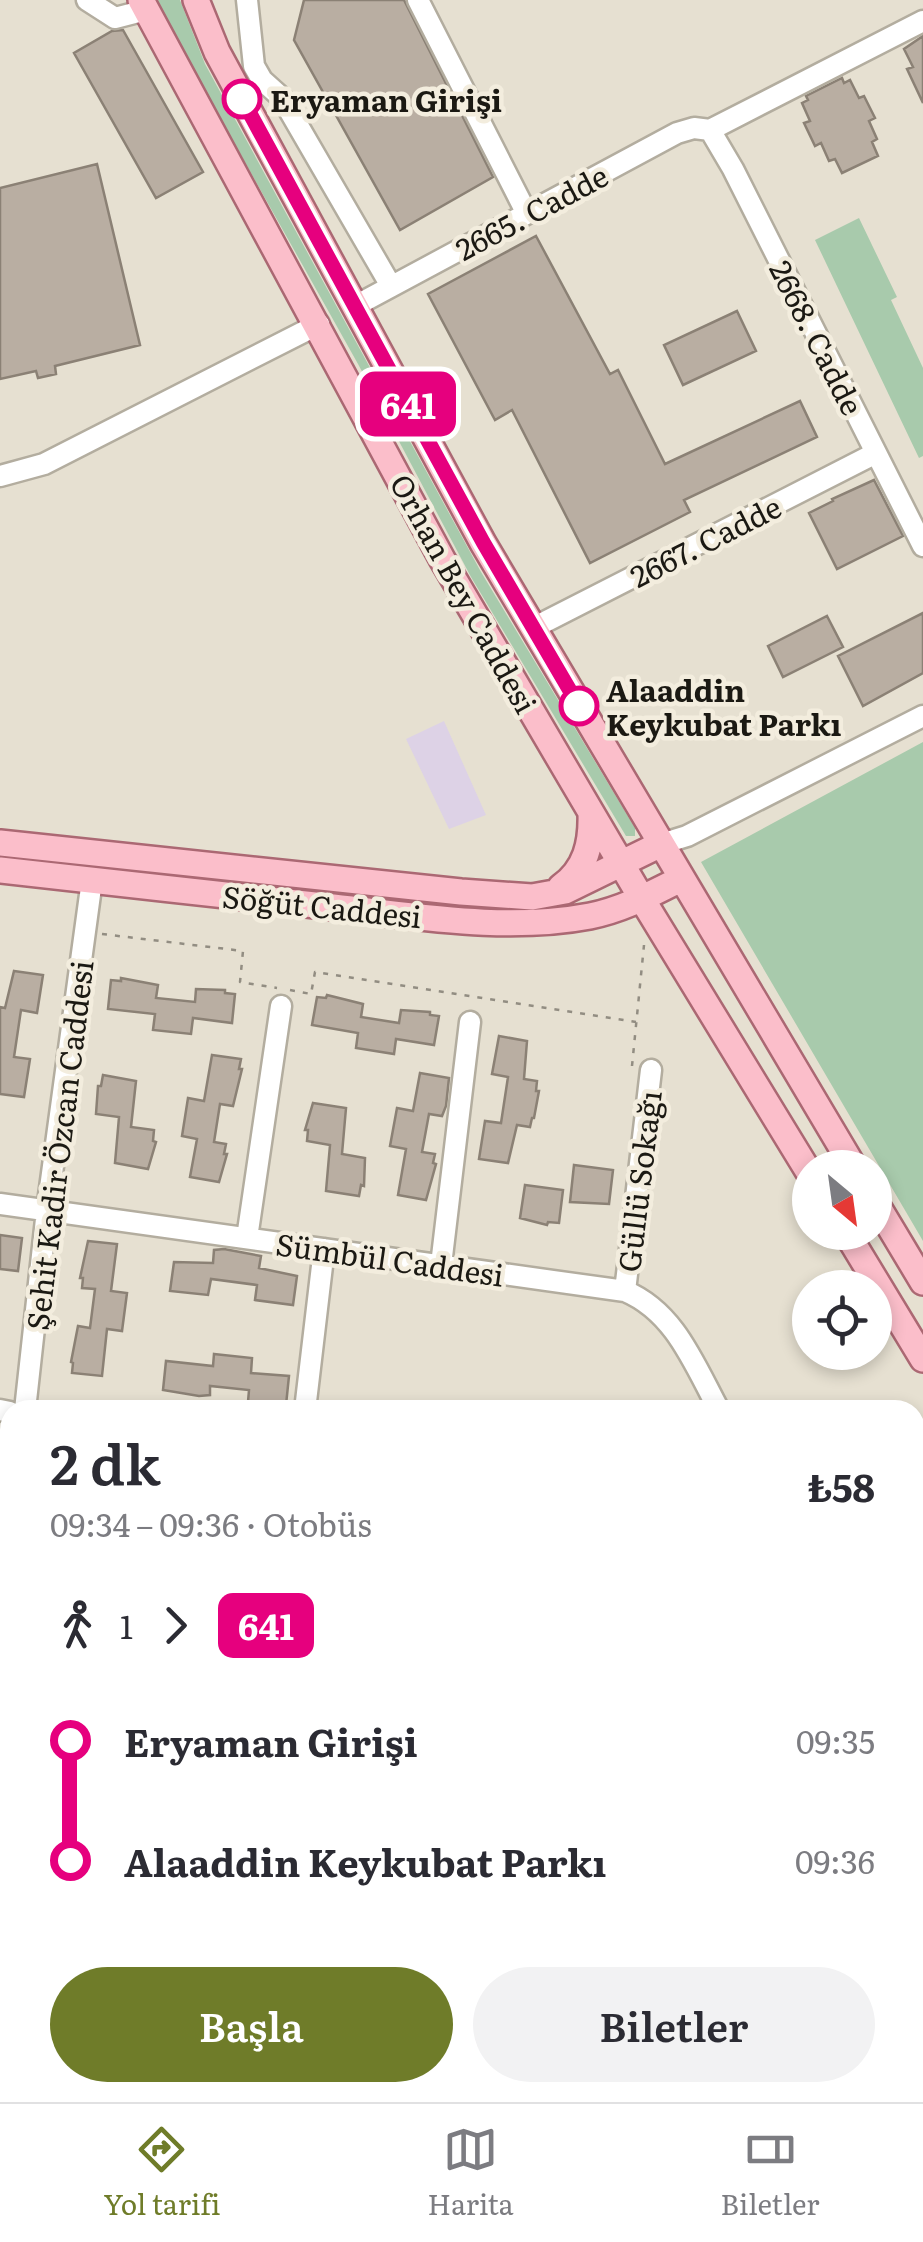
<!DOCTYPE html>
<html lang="tr">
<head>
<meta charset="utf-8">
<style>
  body { margin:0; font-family:Literata,serif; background:#f2f2f3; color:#2b2b33; height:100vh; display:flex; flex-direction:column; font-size:38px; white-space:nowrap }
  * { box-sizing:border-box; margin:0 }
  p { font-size:32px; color:#7c7c81 }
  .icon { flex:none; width:55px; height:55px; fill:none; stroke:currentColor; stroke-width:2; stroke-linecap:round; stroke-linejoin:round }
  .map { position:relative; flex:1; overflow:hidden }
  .side { position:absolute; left:0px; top:1400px; width:925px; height:702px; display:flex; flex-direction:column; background:#fff; border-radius:30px 30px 0 0; box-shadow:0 5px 15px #0003 }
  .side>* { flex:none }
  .badge { padding:0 20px; border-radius:15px; font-size:35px; line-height:65px }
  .needle { width:65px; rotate:151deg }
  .fabs { position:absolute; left:792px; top:1150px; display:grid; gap:20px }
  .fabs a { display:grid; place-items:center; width:100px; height:100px; border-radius:50%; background:#fff; box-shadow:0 5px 15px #0003; font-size:50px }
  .map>.badge { position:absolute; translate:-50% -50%; box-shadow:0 0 0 5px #fff }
  .legs { display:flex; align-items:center; gap:15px; height:110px; padding:0 50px; font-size:32px }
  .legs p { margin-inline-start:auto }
  .headline { display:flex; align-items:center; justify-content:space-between; height:170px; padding:0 50px }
  h1 { font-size:55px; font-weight:600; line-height:75px }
  .button { display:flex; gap:20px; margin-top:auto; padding:20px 50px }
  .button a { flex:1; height:115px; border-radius:60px; background:#6f7c29; color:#fff; font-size:40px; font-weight:600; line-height:115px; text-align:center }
  .button a+a { background:#f2f2f3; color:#2b2b33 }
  ul { padding:0 50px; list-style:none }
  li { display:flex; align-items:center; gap:35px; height:120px; font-size:38px }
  li i { display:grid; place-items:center; width:15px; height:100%; margin:0 12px; background:currentColor }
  li i::after { content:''; width:25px; height:25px; margin:-12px; border:8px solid; border-radius:50%; background:#fff }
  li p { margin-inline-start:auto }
  li:first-child i { background:linear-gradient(#0000 50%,currentColor 0) }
  li:last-child i { background:linear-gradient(currentColor 50%,#0000 0) }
  .menu { display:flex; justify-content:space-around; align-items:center; height:140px; border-top:2px solid #e1e1e2; background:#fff; font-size:28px; color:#7c7c81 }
  .menu a { display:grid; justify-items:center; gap:5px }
  .menu .current { color:#6f7c29 }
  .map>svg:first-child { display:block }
  .education { fill:#ddd2e6 }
  .green { fill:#a8caac }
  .building { fill:#b9aea2; stroke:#8b8175; stroke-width:2.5 }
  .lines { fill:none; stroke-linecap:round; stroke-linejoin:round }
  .minor-casing { stroke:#b3ad9f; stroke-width:25 }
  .major-casing { stroke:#ab6873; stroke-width:30 }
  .path { stroke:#928d82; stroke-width:2.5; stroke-dasharray:5 8; stroke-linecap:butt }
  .minor { stroke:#fff; stroke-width:20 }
  .major { stroke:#fbbeca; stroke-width:25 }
  .line-1-casing { stroke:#fff; stroke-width:22 }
  .line-1 { stroke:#e6007e; stroke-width:15 }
  .stop-1-dot { fill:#fff; stroke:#e6007e; stroke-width:5 }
  .labels { text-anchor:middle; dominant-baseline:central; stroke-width:9; stroke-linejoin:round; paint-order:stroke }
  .stop-label { font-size:30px; font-weight:bold; fill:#1b1913; stroke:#f3edde; text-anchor:start }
  .street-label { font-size:30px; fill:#1b1913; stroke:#f3edde }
</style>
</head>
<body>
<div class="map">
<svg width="923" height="2102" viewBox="0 0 923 2102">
  <rect width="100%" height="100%" fill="#e6e0d1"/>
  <path class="education" d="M 444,721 L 486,815 L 449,829 L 406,739 Z"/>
  <path class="green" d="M 154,0 L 180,0 L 205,64 L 481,572 L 635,828 L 635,836 L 626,836 L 471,577 L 358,364 Z
    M 859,218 L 897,297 L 891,300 L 923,368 L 923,456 L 919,458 L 815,240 Z
    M 923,742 L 923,1241 L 701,862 Z"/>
  <path class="building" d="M 304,0 L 404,0 L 493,177 L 400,230 L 294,40 Z
    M 123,30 L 203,172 L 156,198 L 74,53 L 112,31 Z
    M 923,36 L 923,103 L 907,69 L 913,67 L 904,49 Z
    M 842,78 L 844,83 L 850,80 L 859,98 L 864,96 L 875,118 L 869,121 L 877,139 L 872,142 L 878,156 L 842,173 L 835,159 L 829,161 L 821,143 L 815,146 L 804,123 L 810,121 L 802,103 L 808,100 L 806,96 Z
    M 97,164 L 140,345 L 55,366 L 56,374 L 38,378 L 36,371 L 0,379 L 0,188 Z
    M 536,236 L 610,374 L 618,370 L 665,464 L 800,401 L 817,437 L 684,500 L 690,512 L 590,563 L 512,410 L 495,420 L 428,294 Z
    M 737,311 L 756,351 L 683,385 L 664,345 Z
    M 874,480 L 903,536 L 837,569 L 809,513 L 833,501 L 832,499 Z
    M 923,613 L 923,673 L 863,706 L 838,656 Z
    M 827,616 L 843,647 L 783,677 L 768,646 Z
    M 14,971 L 43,975 L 37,1013 L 21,1010 L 14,1057 L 30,1059 L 24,1097 L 0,1094 L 0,1007 L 5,1008 Z
    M 121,978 L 158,985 L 156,998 L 195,1002 L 196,989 L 225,990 L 225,993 L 235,994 L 232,1023 L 193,1018 L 191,1034 L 153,1030 L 155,1014 L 108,1009 L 111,980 L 121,981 Z
    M 327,995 L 363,1004 L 361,1017 L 399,1023 L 401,1010 L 430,1012 L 430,1015 L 439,1016 L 434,1045 L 396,1039 L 394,1054 L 356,1048 L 358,1033 L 312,1025 L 317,997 L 326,998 Z
    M 499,1036 L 527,1041 L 524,1079 L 537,1081 L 536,1091 L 539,1091 L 534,1118 L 532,1118 L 530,1127 L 517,1125 L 508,1163 L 479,1159 L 485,1121 L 501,1123 L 508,1077 L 492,1074 Z
    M 212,1055 L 241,1059 L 239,1069 L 242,1069 L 233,1106 L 220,1104 L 214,1142 L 226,1144 L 224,1154 L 227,1154 L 219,1182 L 190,1177 L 197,1139 L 182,1136 L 188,1098 L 204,1101 Z
    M 420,1073 L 449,1078 L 446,1106 L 442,1116 L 429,1114 L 422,1152 L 435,1154 L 433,1163 L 436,1164 L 426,1200 L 398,1195 L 406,1149 L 390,1146 L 397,1108 L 413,1111 Z
    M 103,1075 L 136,1081 L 131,1127 L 154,1130 L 153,1141 L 156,1142 L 148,1169 L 115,1163 L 119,1117 L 96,1114 L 98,1086 L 101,1086 Z
    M 313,1103 L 346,1108 L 342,1154 L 365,1158 L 364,1186 L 361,1185 L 359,1196 L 326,1191 L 330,1145 L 307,1141 L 308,1130 L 305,1130 Z
    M 574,1165 L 613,1170 L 609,1204 L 570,1202 Z
    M 525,1185 L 563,1190 L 559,1223 L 548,1222 L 547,1225 L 520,1218 Z
    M 0,1235 L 22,1238 L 18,1271 L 0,1269 Z
    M 88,1241 L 117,1244 L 111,1291 L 127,1293 L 122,1331 L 107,1329 L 102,1376 L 72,1373 L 73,1363 L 71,1362 L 78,1326 L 90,1328 L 95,1289 L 82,1288 L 83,1278 L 80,1278 Z
    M 224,1249 L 261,1256 L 259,1268 L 297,1276 L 293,1305 L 255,1300 L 257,1285 L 211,1279 L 208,1295 L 170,1291 L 174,1262 L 213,1263 L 214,1250 Z
    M 214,1354 L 252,1358 L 251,1373 L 289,1376 L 286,1405 L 277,1404 L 277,1407 L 248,1402 L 249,1390 L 210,1386 L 210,1395 L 199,1396 L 163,1390 L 166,1361 L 213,1366 Z"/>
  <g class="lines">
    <defs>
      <path id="minor" d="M 87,0 L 115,18 L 146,10
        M 247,0 L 254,66 L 262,80 L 282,98 L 391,286
        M 418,0 L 526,212
        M 710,130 L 733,169 L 923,546
        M 710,130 L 923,21
        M 355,306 L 677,133 L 694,128 L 710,130
        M 0,476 L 44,464 L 319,324
        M 533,628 L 876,453
        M 661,844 L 687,836 L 923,716
        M 0,1204 L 625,1291 C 675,1312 694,1364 719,1410
        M 247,1238 L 281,1006
        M 441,1265 L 470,1022
        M 625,1291 L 651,1070
        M 0,1410 L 10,1412
        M 25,1410 L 47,1210 L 92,880
        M 305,1410 L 324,1249
        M 915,1469 L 923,1464
        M 0,1834 L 10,1831
        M 915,1877 L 923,1889
        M 915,2070 L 923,2069
        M 429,2092 L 450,2102
        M 153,2102 L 159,2092
        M 698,2102 L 747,2092"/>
      <path id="major" d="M 141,0 L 442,559 L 642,899 L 810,1174
        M 196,0 L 217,52 L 483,543 L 854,1168
        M 0,843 L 461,892 L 532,897 L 565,891 L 661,844
        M 0,870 C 111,882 222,895 333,907 C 417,916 506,932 590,916 C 624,909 651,894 681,879
        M 561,887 C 586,869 592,843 591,813
        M 875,1202 L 923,1282
        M 846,1232 L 923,1359"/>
    </defs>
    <use href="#minor" class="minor-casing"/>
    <use href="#major" class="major-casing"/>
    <path class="path" d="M 102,934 L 243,951 L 240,982 L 277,988
      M 290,990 L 311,994 L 315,972 L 636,1022
      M 632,1066 L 644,945
      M 915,1432 L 923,1428
      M 0,1610 L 10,1530"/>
    <use href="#minor" class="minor"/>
    <use href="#major" class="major"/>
  </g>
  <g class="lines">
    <defs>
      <path id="line-1" d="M 242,99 L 483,542 L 579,706"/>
    </defs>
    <use href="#line-1" class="line-1-casing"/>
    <use href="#line-1" class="line-1"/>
  </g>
  <g class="stop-1-dot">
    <circle cx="242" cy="99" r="18"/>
    <circle cx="579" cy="706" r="18"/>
  </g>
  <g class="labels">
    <g class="stop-label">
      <text x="270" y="99">Eryaman Girişi</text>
      <text x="606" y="689">Alaaddin<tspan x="606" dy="34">Keykubat Parkı</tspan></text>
    </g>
    <g class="street-label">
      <text transform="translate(531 211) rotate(-28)">2665. Cadde</text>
      <text transform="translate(818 337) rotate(63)">2668. Cadde</text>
      <text transform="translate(705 540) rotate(-27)">2667. Cadde</text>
      <text transform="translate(465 593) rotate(61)">Orhan Bey Caddesi</text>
      <text transform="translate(322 905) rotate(6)">Söğüt Caddesi</text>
      <text transform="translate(58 1145) rotate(-83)">Şehit Kadir Özcan Caddesi</text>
      <text transform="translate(638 1181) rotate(-83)">Güllü Sokağı</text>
      <text transform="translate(390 1258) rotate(8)">Sümbül Caddesi</text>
    </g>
  </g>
</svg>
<div class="fabs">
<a><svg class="needle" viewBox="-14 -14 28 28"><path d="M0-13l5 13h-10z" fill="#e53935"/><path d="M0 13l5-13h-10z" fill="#7c7c81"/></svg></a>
<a><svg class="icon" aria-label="locate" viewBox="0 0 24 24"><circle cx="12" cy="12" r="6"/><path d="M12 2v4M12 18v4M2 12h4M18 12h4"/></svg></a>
</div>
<b class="badge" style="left:408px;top:404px;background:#e6007e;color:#fff">641</b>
<section class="side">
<div class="headline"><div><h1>2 dk</h1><p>09:34 – 09:36 · Otobüs</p></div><b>₺58</b></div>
<div class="legs"><svg class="icon" aria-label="walk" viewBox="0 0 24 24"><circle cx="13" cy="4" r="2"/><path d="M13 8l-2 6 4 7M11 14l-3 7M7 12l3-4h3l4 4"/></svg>1<svg class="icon" aria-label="forward" viewBox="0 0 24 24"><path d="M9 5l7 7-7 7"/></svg><b class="badge" style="background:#e6007e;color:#fff">641</b></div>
<ul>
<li><i style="color:#e6007e"></i><b>Eryaman Girişi</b><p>09:35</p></li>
<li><i style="color:#e6007e"></i><b>Alaaddin Keykubat Parkı</b><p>09:36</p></li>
</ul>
<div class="button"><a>Başla</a><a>Biletler</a></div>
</section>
</div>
<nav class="menu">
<a class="current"><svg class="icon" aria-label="directions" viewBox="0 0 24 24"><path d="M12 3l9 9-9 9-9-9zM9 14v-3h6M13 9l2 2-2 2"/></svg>Yol tarifi</a>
<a><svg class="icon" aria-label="map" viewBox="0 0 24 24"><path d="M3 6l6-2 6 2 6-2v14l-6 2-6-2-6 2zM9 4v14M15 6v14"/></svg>Harita</a>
<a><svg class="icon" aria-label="tickets" viewBox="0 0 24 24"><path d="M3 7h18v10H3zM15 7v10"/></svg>Biletler</a>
</nav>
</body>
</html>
